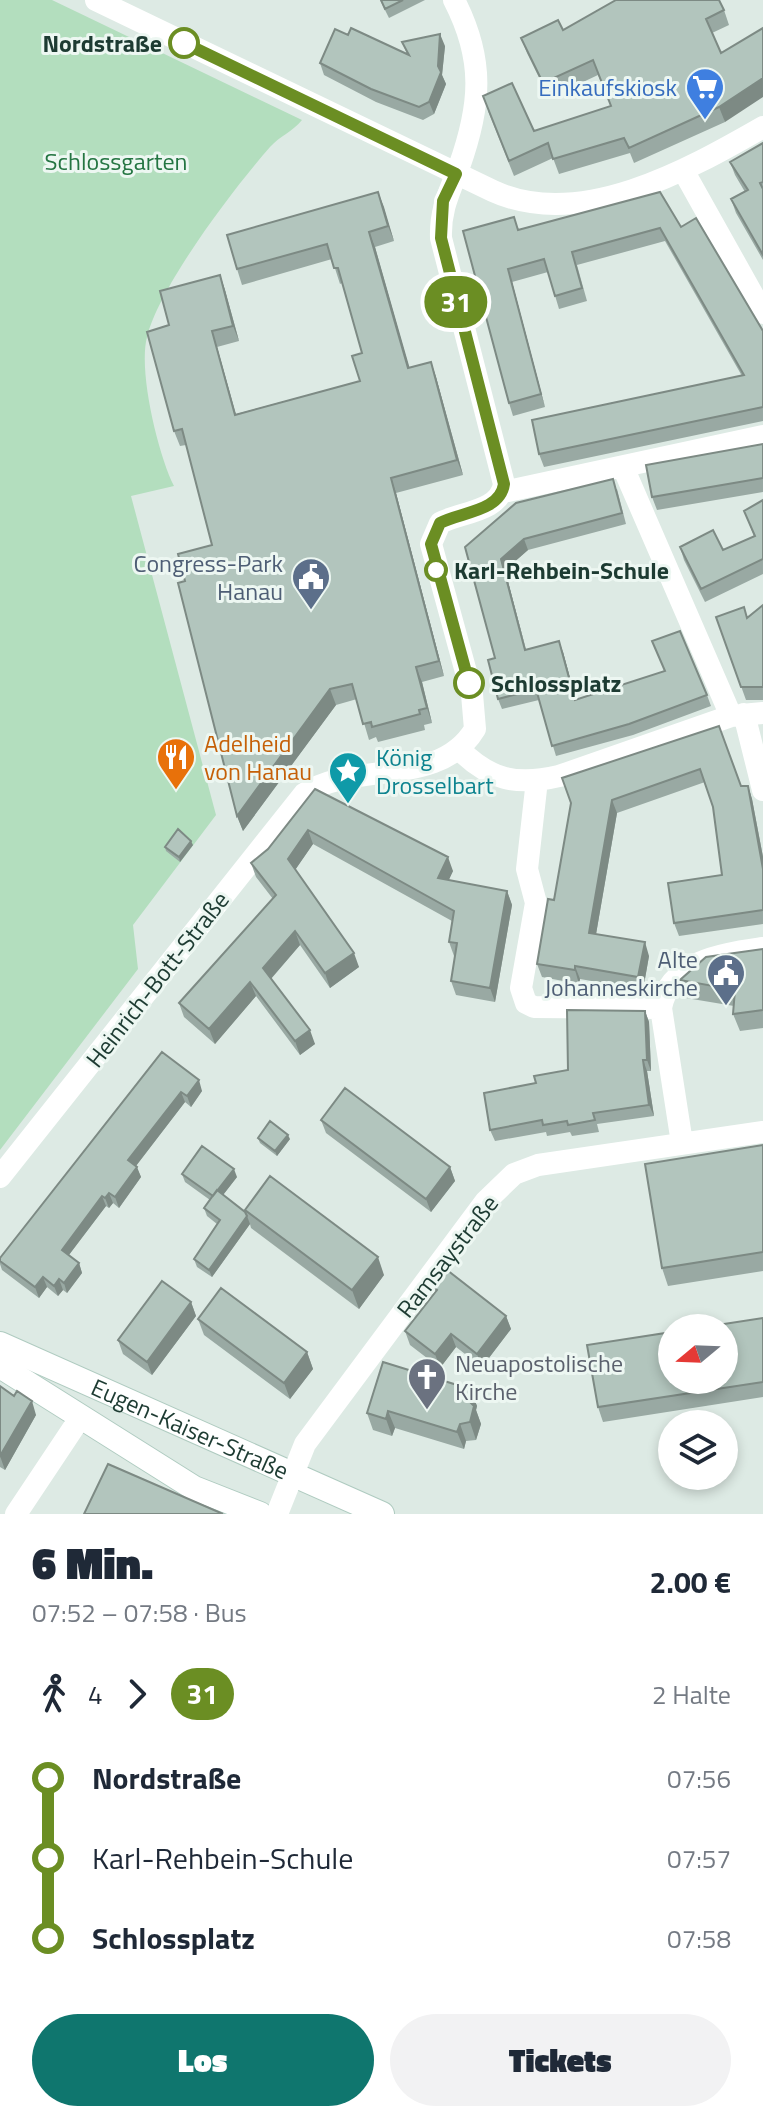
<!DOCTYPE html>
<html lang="de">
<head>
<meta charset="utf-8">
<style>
  body { margin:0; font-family:"Titillium Web",sans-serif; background:#f2f2f3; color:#1f2937; height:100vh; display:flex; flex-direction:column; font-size:30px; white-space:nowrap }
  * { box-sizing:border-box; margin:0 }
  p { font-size:26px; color:#747a83 }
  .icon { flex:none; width:44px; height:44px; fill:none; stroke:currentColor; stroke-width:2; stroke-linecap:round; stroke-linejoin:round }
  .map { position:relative; height:1514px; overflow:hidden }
  .drawer { display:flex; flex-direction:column; background:#fff; flex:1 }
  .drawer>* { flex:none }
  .badge { padding:0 16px; border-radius:26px; font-size:28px; line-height:52px }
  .needle { width:52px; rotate:251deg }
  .tools { position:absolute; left:658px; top:1314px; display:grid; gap:16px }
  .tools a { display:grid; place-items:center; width:80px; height:80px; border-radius:50%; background:#fff; box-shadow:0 4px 12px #0003; font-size:40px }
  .map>.badge { position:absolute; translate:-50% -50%; box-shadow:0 0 0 4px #fff }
  .legs { display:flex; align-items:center; gap:12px; height:88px; padding:0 32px; font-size:26px }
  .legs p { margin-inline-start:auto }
  .headline { display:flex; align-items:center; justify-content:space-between; height:136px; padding:0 32px }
  h1 { font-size:44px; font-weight:800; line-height:60px }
  .cta { display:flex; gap:16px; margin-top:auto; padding:16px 32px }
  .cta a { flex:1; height:92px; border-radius:48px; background:#0f766e; color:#fff; font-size:32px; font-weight:800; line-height:92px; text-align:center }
  .cta a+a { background:#f2f2f3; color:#1f2937 }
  ul { padding:0 32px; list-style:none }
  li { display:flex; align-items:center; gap:28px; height:80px; font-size:30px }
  li i { display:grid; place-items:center; width:12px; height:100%; margin:0 10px; background:currentColor }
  li i::after { content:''; width:20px; height:20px; margin:-10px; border:6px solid; border-radius:50%; background:#fff }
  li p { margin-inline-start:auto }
  li:first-child i { background:linear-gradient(#0000 50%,currentColor 0) }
  li:last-child i { background:linear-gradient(currentColor 50%,#0000 0) }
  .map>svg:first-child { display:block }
  .green { fill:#b3debe }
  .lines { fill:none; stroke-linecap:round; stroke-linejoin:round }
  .secondary-casing { stroke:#afcbc0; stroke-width:26 }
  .minor { stroke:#fff; stroke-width:22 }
  .secondary { stroke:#fff; stroke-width:24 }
  .wall { fill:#99a9a3 }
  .shaded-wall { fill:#7d8a84 }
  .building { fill:#b2c5bd; stroke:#7d8a84; stroke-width:2 }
  .line-1-casing { stroke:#fff; stroke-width:18 }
  .line-1 { stroke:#6b8e23; stroke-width:12 }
  .stop-1-dot { fill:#fff; stroke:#6b8e23; stroke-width:4 }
  .labels { text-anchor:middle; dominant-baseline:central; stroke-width:6; stroke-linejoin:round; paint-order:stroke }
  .stop-label { font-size:24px; font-weight:bold; fill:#1d3b32; stroke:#edf7f2; text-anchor:start }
  .shop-label { font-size:24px; fill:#366cbe; stroke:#edf7f2; text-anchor:end }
  .park-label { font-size:24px; fill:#247542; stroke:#edf7f2 }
  .service-label { font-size:24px; fill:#4e5e75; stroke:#edf7f2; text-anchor:end }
  .food-label { font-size:24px; fill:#c56008; stroke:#edf7f2; text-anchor:start }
  .culture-label { font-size:24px; fill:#0d838f; stroke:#edf7f2; text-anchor:start }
  .street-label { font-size:24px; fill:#1d3b32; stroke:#edf7f2 }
  .worship-label { font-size:24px; fill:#5b616d; stroke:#edf7f2; text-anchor:start }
</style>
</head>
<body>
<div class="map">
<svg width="763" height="1514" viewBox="0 0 763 1514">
  <rect width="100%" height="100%" fill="#ddeae4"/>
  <path class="green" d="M 0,0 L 52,0 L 302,120 C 292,132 280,136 270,147 C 234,188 160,285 147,337 C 138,371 158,454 174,486 L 131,496 L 216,815 L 133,925 L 138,969 L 0,1150 Z"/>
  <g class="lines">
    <defs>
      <g id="secondary">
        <path id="s1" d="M 0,1344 L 382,1514"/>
        <path d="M 0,1366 L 194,1488 L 260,1514"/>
      </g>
    </defs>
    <use href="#secondary" class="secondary-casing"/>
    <path class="minor" d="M 96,0 L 493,191 C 580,231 688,170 763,127
      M 683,170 L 763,313
      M 623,467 L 731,716
      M 503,492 L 763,436
      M 744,714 L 763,790
      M 459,749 C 489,780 517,786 559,776 L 731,716 L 763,713
      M 537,780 L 527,869 L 536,903 L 521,988 L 526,1003 L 534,1007 L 661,1008
      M 682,1143 L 661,1008 C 670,960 723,954 763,948
      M 0,1177 L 304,794 C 355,760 440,788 475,729 L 472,694 L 431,544 L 440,523 C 460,512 500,512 504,484 L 441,238 C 440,210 449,193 459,167 C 481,105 485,60 454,0
      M 16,1514 L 80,1418
      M 277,1514 L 305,1444 L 485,1202 L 514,1174 L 538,1165 L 763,1132"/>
    <use href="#secondary" class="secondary"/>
  </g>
  <path class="wall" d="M 380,0 L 425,0 L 389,18 Z
    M 724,10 L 729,25 L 712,33 L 725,122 L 634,163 L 630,153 L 559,174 L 553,158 L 514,176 L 488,111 L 534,131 L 611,106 L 598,75 L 549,98 L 527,53 L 521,38 L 563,30 Z
    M 348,35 L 407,54 L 402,42 L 445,46 L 442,75 L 446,84 L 434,114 L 423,120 L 376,102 L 324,75 L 320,63 Z
    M 763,143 L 763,260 L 736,213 L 731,199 L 745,192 L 735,175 L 730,162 Z
    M 378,192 L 394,241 L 375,247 L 409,368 L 431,362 L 436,377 L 463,475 L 396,493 L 444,676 L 422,682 L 432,723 L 424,725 L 425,730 L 378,742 L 376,737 L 369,740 L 357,699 L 336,705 L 243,831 L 237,816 L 185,581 L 212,545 L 186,445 L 180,446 L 174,431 L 169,325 L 220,275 L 225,290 L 239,341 L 217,347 L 236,414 L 360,381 L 362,353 L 342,283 L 340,284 L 332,259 L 242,285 L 237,269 Z
    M 681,227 L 763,331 L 763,421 L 544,467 L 539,454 L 742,376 L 665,241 L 577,265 L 587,301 L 559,309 L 548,272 L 512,282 L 545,407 L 513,416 L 509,403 L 463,231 Z
    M 763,444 L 763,492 L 657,510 L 652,497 Z
    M 617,489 L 626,524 L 528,550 L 505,570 L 526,650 L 563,652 L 576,700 L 707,695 L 711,706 L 633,735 L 556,756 L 539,700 L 502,709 L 498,699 L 495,658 L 465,547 Z
    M 763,500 L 763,574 L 705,602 L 684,560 L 680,547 L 723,550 L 754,536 L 744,511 Z
    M 763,605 L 763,700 L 746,700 L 716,617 L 748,617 Z
    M 719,726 L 741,786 L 748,786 L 752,799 L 763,857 L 763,924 L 679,936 L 674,923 L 722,875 L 713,807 L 705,782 L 617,813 L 596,934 L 649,956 L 643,990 L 580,979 L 579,984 L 542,977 L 537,964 L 554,900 L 571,803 Z
    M 315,789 L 453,871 L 448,880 L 507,891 L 512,905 L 495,1002 L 456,995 L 451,981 L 455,956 L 454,956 L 449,942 L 452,921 L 313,844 L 295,870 L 359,967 L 330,988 L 300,945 L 271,979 L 315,1044 L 300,1055 L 256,996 L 215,1044 L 184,1017 L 179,1003 L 273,899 L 256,877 L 251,863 L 268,849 Z
    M 193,845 L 180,862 L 166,851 L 165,847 Z
    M 763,949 L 763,1028 L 740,1031 L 733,1014 L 734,1006 L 686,998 L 680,980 Z
    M 645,1011 L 649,1022 L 651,1071 L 647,1071 L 654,1116 L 597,1124 L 599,1132 L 572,1136 L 570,1132 L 547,1136 L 546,1132 L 495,1141 L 490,1130 L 536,1083 L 568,1070 Z
    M 162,1052 L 202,1091 L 191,1107 L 185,1102 L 136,1166 L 141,1177 L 119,1208 L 113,1203 L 109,1208 L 106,1206 L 69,1255 L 79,1263 L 82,1273 L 67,1293 L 63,1290 L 58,1296 L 47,1287 L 39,1298 L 2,1270 L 0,1264 L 0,1258 Z
    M 321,1120 L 450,1167 L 455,1181 L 431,1212 L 326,1133 Z
    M 258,1138 L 290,1139 L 277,1156 L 260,1143 Z
    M 763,1145 L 763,1271 L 668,1286 L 662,1268 Z
    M 182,1174 L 237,1177 L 223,1195 L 245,1212 L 245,1210 L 384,1275 L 359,1309 L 251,1228 L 250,1224 L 212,1277 L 197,1267 L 194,1259 L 217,1224 L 207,1216 L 204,1208 L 210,1200 L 185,1182 Z
    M 433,1287 L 506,1316 L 511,1329 L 482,1367 L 456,1347 L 440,1368 L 410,1345 L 405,1331 L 435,1292 Z
    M 191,1302 L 196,1316 L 152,1375 L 123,1354 L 118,1340 Z
    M 763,1318 L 763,1397 L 603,1422 L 598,1407 Z
    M 198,1319 L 307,1352 L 313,1369 L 290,1399 L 204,1335 Z
    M 0,1386 L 36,1415 L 5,1470 L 0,1467 Z
    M 470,1389 L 477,1406 L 476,1410 L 481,1424 L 476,1440 L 466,1441 L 464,1449 L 395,1428 L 392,1436 L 373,1430 L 367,1413 Z"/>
  <path class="shaded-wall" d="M 440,34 L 445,46 L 442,75 L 446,84 L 434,114 L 429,102 L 438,66 Z
    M 763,78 L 763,97 L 725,122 L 719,107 Z
    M 378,192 L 384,207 L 394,241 L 388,226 Z
    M 369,232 L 375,247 L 414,383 L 408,368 Z
    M 508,269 L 512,282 L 545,407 L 541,394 Z
    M 220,275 L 225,290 L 239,341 L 233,326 Z
    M 212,331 L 217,347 L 240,430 L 235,415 Z
    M 431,362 L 436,377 L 463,475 L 457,460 Z
    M 391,478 L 396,493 L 444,676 L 439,661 Z
    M 524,539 L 528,550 L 505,570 L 529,661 L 501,559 Z
    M 559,641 L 563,652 L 579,711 L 575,700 Z
    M 416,667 L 422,682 L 432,723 L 427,708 Z
    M 330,689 L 336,705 L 243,831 L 237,816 Z
    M 748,786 L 752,799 L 763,857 L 763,869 Z
    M 612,800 L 617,813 L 594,946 L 589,933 Z
    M 308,830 L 313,844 L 293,873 L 288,859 Z
    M 191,841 L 193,845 L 180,862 L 179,857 Z
    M 448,857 L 453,871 L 443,893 L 438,878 Z
    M 507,891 L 512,905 L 495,1002 L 490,988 Z
    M 295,931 L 300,945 L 268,982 L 263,968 Z
    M 645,942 L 649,956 L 643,990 L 638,977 Z
    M 354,953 L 359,967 L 330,988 L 325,973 Z
    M 575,966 L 580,979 L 579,984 L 575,970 Z
    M 250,982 L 256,996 L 215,1044 L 209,1029 Z
    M 645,1011 L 649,1022 L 651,1071 L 647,1060 Z
    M 310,1030 L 315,1044 L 300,1055 L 295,1041 Z
    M 643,1060 L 647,1071 L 654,1116 L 649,1105 Z
    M 199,1080 L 202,1091 L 191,1107 L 187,1096 Z
    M 181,1092 L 185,1102 L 132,1171 L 128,1160 Z
    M 288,1135 L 290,1139 L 277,1156 L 275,1151 Z
    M 137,1167 L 141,1177 L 119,1208 L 115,1197 Z
    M 450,1167 L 455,1181 L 431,1212 L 426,1199 Z
    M 234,1169 L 237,1177 L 216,1204 L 213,1196 Z
    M 109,1193 L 113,1203 L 109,1208 L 105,1198 Z
    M 102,1196 L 106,1206 L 65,1260 L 62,1250 Z
    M 247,1216 L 250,1224 L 212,1277 L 209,1270 Z
    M 378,1257 L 384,1275 L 359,1309 L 352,1290 Z
    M 79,1263 L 82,1273 L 67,1293 L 64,1283 Z
    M 43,1277 L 47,1287 L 39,1298 L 35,1287 Z
    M 59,1279 L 63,1290 L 58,1296 L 54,1286 Z
    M 191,1302 L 196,1316 L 152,1375 L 147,1362 Z
    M 506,1316 L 511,1329 L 482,1367 L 477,1354 Z
    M 451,1334 L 456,1347 L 440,1368 L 435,1354 Z
    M 307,1352 L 313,1369 L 290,1399 L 284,1383 Z
    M 470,1389 L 477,1406 L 476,1410 L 481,1424 L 476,1440 L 470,1422 L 467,1399 Z
    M 32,1401 L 36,1415 L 5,1470 L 0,1456 Z
    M 388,1411 L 395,1428 L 392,1436 L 386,1419 Z
    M 460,1424 L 466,1441 L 464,1449 L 457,1432 Z"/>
  <path class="building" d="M 381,0 L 403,0 L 385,9 Z
    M 616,0 L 719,0 L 724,10 L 706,19 L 721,53 L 763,28 L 763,78 L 719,107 L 629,148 L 624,138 L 553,159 L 548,143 L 509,161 L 483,96 L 512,83 L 534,131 L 611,106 L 593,60 L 543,83 L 521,38 L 558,20 L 563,30 Z
    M 351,28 L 409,55 L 402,42 L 440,34 L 438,66 L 441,72 L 429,102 L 419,107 L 371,89 L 320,63 L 335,29 L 348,35 Z
    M 763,143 L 763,182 L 760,183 L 763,189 L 763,255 L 731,199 L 748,190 L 730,162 Z
    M 378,192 L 388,226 L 369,232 L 408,368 L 431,362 L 457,460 L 391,478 L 439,661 L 416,667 L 427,708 L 419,710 L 420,714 L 372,727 L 371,722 L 363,724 L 352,684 L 330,689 L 237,816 L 178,583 L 185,581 L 178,554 L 212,545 L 182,429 L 174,431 L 147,332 L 169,325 L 160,291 L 220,275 L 233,326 L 212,331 L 235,415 L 360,381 L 352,356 L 362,353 L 338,268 L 334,268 L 327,244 L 237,269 L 227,235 Z
    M 660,192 L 681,227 L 696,218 L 763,331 L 763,407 L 539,454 L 532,420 L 744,375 L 660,228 L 572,252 L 582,288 L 555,296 L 544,259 L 508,269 L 541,394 L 509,403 L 463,231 L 514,217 L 518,230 Z
    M 763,444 L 763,478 L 652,497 L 646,465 Z
    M 613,479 L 622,513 L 524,539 L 501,559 L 525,650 L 559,641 L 575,700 L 665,671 L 652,641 L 680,631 L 707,695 L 629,724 L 552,746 L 536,689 L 498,699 L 488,660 L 495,658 L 465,547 L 516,503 Z
    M 763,500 L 763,559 L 701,589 L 680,547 L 713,530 L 723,550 L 755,536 L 744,511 Z
    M 763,605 L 763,687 L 741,687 L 716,617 L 744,607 L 747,618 Z
    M 719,726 L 741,786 L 748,786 L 763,869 L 763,910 L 674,923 L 668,883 L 722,875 L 713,807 L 700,769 L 612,800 L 589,933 L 645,942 L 638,977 L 575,966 L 575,970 L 537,964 L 548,899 L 554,900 L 571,803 L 562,778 Z
    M 315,789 L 448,857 L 438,878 L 507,891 L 490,988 L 451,981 L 457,943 L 449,942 L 454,911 L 308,830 L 288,859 L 354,953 L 325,973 L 295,931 L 263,968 L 310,1030 L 295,1041 L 250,982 L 209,1029 L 179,1003 L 276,895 L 251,863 L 268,849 Z
    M 178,829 L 191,841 L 179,857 L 165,847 Z
    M 763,949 L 763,1010 L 733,1014 L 735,990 L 680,980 L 706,957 Z
    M 567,1010 L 645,1011 L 647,1060 L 643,1060 L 649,1105 L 593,1113 L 595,1120 L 568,1125 L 567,1121 L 543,1125 L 542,1120 L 490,1130 L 484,1093 L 536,1083 L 534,1076 L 568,1070 Z
    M 162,1052 L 199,1080 L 187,1096 L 181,1092 L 128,1160 L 137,1167 L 115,1197 L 109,1193 L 105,1198 L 102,1196 L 62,1250 L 79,1263 L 64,1283 L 59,1279 L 54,1286 L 43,1277 L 35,1287 L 0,1261 L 0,1258 Z
    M 345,1088 L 450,1167 L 426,1199 L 321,1120 Z
    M 270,1121 L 288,1135 L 275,1151 L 258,1138 Z
    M 763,1145 L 763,1252 L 662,1268 L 645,1164 Z
    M 202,1146 L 234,1169 L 213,1196 L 182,1174 Z
    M 270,1176 L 378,1257 L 352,1290 L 245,1210 Z
    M 217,1190 L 245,1212 L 247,1216 L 209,1270 L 194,1259 L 220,1220 L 204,1208 Z
    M 447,1270 L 506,1316 L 477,1354 L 451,1334 L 435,1354 L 405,1331 L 437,1290 L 433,1287 Z
    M 162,1281 L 191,1302 L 147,1362 L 118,1340 Z
    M 221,1288 L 307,1352 L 284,1383 L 198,1319 Z
    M 763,1318 L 763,1382 L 598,1407 L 587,1345 L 672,1332 L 672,1380 L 724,1380 L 724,1328 L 698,1328 Z
    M 383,1362 L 470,1389 L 467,1399 L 474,1406 L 470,1422 L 460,1424 L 457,1432 L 388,1411 L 386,1419 L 367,1413 Z
    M 0,1386 L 14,1396 L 17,1391 L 32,1401 L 0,1456 Z
    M 108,1464 L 223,1514 L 84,1514 Z"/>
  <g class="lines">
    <defs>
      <path id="line-1" d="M 184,43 L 456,174 L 443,201 L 441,238 L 504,484 C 500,512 460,512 440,523 L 431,544 L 469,683"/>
    </defs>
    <use href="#line-1" class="line-1-casing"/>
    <use href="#line-1" class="line-1"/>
  </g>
  <defs>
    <symbol id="supermarket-pin" viewBox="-11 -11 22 30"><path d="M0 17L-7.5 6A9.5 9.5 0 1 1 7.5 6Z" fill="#3f7fe0" stroke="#edf7f2"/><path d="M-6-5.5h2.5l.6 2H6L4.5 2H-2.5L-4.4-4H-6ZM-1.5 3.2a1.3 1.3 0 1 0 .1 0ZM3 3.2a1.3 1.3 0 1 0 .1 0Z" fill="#fff"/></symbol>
    <symbol id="civic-pin" viewBox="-11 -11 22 30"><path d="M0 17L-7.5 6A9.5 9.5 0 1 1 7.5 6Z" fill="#5c6f8a" stroke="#edf7f2"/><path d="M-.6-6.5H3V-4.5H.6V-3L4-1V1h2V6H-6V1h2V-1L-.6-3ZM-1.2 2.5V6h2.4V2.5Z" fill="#fff"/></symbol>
    <symbol id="restaurant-pin" viewBox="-11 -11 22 30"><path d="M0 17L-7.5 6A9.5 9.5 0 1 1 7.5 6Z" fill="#e8710a" stroke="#edf7f2"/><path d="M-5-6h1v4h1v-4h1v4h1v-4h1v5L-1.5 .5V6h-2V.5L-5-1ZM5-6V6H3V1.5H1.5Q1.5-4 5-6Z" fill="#fff"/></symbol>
    <symbol id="sight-pin" viewBox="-11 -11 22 30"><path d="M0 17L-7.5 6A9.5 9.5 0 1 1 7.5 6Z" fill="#0f9aa8" stroke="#edf7f2"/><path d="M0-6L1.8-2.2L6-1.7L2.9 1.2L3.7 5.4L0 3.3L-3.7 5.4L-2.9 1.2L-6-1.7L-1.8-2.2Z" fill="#fff"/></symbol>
    <symbol id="church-pin" viewBox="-11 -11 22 30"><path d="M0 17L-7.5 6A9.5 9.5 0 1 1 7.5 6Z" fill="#6b7280" stroke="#edf7f2"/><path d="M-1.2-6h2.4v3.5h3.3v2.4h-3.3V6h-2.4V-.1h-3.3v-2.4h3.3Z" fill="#fff"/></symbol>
  </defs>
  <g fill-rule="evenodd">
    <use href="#supermarket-pin" x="683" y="65" width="44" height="60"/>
    <use href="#civic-pin" x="289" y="555" width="44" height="60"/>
    <use href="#restaurant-pin" x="154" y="735" width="44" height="60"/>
    <use href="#sight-pin" x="326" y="749" width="44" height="60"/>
    <use href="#civic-pin" x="704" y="951" width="44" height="60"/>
    <use href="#church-pin" x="405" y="1355" width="44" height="60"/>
  </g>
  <g class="stop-1-dot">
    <circle cx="184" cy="43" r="14"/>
    <circle cx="436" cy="570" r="10"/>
    <circle cx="469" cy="683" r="14"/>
  </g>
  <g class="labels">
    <g class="stop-label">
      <text x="162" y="43" text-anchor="end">Nordstraße</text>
      <text x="454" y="570">Karl-Rehbein-Schule</text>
      <text x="491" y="683">Schlossplatz</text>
    </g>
    <g class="shop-label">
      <text x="677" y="87">Einkaufskiosk</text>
    </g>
    <g class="park-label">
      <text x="116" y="161">Schlossgarten</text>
    </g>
    <g class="service-label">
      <text x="283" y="563">Congress-Park<tspan x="283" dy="28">Hanau</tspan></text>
      <text x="698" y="959">Alte<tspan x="698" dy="28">Johanneskirche</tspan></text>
    </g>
    <g class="food-label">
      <text x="204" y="743">Adelheid<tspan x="204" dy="28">von Hanau</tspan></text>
    </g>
    <g class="culture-label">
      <text x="376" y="757">König<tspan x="376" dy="28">Drosselbart</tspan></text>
    </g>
    <g class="street-label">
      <text transform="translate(157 979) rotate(-52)">Heinrich-Bott-Straße</text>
      <text transform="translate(447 1256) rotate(-52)">Ramsaystraße</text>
      <text stroke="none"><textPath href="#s1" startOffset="208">Eugen-Kaiser-Straße</textPath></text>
    </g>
    <g class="worship-label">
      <text x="455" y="1363">Neuapostolische<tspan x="455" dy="28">Kirche</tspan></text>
    </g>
  </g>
</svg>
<div class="tools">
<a><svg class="needle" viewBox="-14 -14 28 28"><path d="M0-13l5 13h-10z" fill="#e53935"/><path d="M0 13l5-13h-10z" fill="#747a83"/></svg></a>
<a><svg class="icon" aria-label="layers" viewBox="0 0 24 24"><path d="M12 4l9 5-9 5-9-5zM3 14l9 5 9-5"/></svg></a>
</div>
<b class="badge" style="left:456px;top:302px;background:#6b8e23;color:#fff">31</b>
</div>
<section class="drawer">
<div class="headline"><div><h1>6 Min.</h1><p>07:52 – 07:58 · Bus</p></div><b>2.00 €</b></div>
<div class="legs"><svg class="icon" aria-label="walk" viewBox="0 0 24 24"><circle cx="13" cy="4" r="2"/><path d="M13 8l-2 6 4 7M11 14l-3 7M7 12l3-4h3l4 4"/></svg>4<svg class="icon" aria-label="forward" viewBox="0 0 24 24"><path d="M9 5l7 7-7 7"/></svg><b class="badge" style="background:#6b8e23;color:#fff">31</b><p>2 Halte</p></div>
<ul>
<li><i style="color:#6b8e23"></i><b>Nordstraße</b><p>07:56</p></li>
<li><i style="color:#6b8e23"></i><span>Karl-Rehbein-Schule</span><p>07:57</p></li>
<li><i style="color:#6b8e23"></i><b>Schlossplatz</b><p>07:58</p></li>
</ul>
<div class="cta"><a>Los</a><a>Tickets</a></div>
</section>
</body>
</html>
